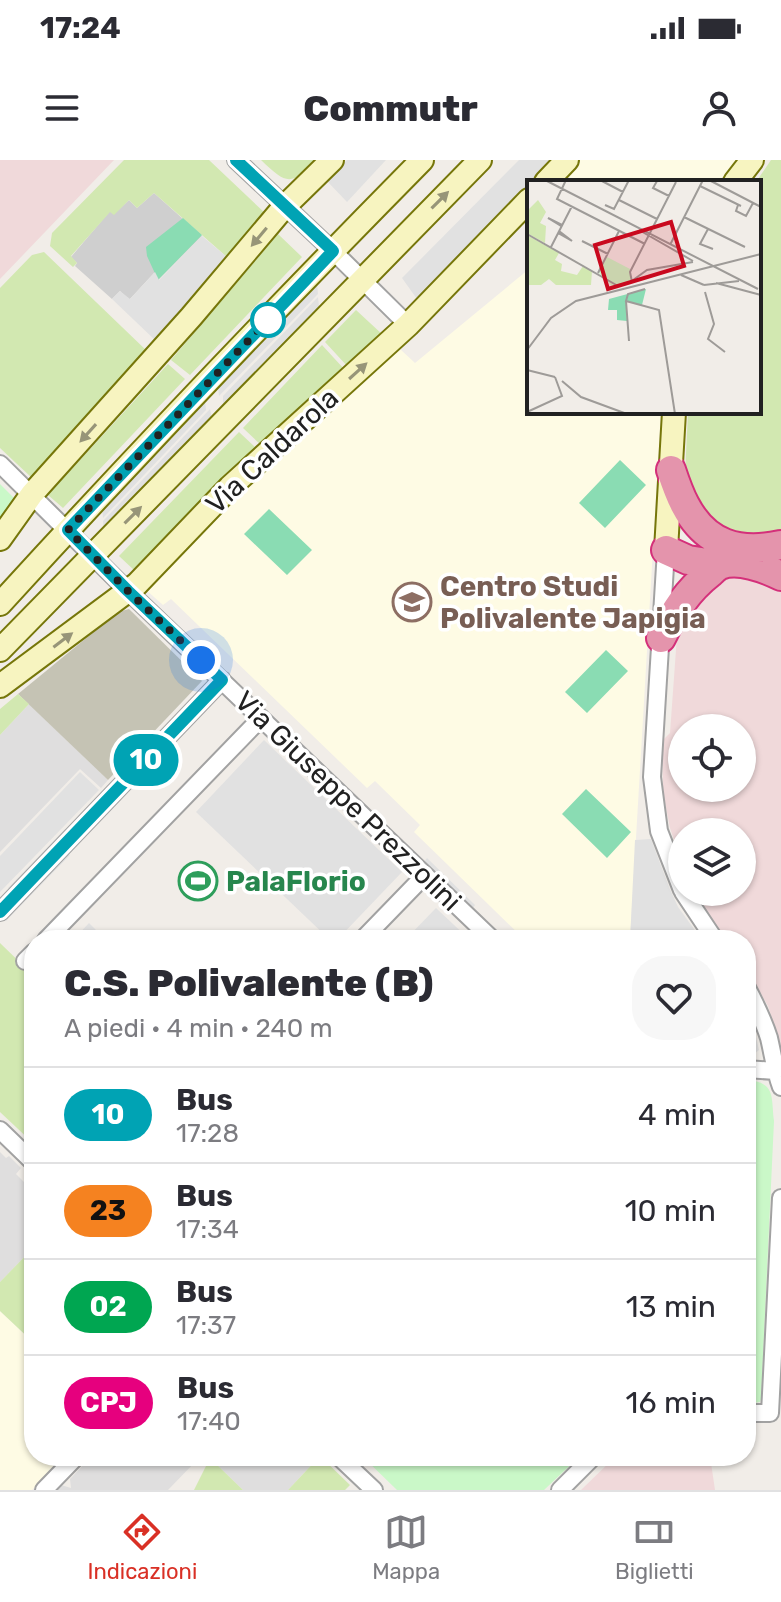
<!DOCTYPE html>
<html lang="it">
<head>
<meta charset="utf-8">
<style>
  body { margin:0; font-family:Rubik,sans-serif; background:#f7f7f7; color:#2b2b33; height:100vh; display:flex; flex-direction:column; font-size:30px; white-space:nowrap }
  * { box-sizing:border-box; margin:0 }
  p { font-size:26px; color:#7c7c81 }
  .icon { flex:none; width:44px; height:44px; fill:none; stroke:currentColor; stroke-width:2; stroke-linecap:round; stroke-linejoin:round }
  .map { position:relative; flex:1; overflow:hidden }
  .side { position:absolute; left:24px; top:770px; width:732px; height:536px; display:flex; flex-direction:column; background:#fff; border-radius:32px; box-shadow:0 2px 6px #0004 }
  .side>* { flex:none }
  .badge { padding:0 16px; border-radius:26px; font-size:28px; line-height:52px }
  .fabs { position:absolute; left:668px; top:554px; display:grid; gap:16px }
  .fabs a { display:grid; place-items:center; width:88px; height:88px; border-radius:50%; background:#fff; box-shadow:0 2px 6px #0004; font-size:40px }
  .you { position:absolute; width:40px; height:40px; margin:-20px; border:6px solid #fff; border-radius:50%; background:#1a73e8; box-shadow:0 0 0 12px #1a73e833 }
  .map>.badge { position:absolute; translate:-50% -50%; box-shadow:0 0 0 4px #fff }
  .round { display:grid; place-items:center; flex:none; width:84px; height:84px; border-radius:32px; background:#f7f7f7 }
  .headline { display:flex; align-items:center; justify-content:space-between; height:136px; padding:0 40px }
  h1 { font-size:38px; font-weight:800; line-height:60px }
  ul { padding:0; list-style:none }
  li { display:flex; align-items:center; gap:24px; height:96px; padding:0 40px; border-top:2px solid #e1e1e2 }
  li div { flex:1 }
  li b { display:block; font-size:30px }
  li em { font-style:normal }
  li .badge { min-width:88px; font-weight:700; text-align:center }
  .status { display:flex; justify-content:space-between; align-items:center; height:56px; padding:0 40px; background:#fff; direction:ltr }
  .status svg { height:22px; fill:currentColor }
  header { display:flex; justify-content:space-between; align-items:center; height:104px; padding:0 40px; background:#fff; font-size:36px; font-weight:800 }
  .menu { display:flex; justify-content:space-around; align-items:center; height:112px; border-top:2px solid #e1e1e2; background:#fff; font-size:22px; color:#7c7c81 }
  .menu a { display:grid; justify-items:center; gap:4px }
  .menu .selected { color:#d93025 }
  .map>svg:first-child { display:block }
  .residential { fill:#dfdede }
  .commercial { fill:#f0d9da; fill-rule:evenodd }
  .education { fill:#fefbe4 }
  .religious { fill:#cfcfcf }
  .construction { fill:#c5c3b4 }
  .grass { fill:#d2e8b1 }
  .park { fill:#caf8c8 }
  .pitch { fill:#8adcb3 }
  .parking { fill:#e1e1e1 }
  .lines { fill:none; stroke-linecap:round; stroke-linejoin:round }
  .street-casing { stroke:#a2a2a2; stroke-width:20 }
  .secondary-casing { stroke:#76760a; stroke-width:26 }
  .highway-casing { stroke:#d4307a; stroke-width:32 }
  .street { stroke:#fff; stroke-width:16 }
  .secondary { stroke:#f7f4c0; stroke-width:22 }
  .highway { stroke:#e494ac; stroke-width:28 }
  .oneway { fill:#979578 }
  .line-casing { stroke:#fff; stroke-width:18 }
  .line { stroke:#00a3b4; stroke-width:12 }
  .walk { stroke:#212121; stroke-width:8; stroke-dasharray:0 14.4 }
  .stop-dot { fill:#fff; stroke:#00a3b4; stroke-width:4 }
  .labels { text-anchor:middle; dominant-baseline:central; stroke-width:7; stroke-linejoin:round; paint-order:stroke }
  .street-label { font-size:28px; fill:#212121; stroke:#fff }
  .education-label { font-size:28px; font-weight:bold; fill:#785e54; stroke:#fff; text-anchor:start }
  .leisure-label { font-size:28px; font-weight:bold; fill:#27864d; stroke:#fff; text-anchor:start }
  .inset-road { fill:none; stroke:#9e9b98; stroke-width:2 }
  .view { fill:#c9091e; fill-opacity:0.15; stroke:#c9091e; stroke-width:4 }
  .inset-edge { fill:none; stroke:#212121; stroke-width:4 }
</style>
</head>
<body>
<div class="status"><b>17:24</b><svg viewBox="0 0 49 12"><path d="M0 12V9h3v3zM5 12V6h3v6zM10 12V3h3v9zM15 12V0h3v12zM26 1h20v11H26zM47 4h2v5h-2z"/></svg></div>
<header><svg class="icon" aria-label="menu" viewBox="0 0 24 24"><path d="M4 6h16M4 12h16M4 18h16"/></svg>Commutr<svg class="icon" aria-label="person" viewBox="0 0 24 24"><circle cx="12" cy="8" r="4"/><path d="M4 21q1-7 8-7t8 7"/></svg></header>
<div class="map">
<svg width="781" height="1330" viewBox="0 0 781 1330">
  <rect width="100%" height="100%" fill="#f1ede8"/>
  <path class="residential" d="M 29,544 L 108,620 L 101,628 L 80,609 L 0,692 L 0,575 Z
    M 0,992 L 6,998 L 9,996 L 21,1008 L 16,1014 L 25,1023 L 31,1017 L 34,1020 L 34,1087 L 0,1122 Z
    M 92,1296 L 195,1296 L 198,1299 L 168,1330 L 56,1330 L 61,1325 L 71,1328 L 70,1319 Z
    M 208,1296 L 320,1296 L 288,1330 L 243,1330 Z"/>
  <path class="commercial" d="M 0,0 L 114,0 L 0,119 Z
    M 731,411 L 781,426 L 781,888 L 768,846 L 746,809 L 746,780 L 726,780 L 694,732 L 742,732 L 742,672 L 682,672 L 682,704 L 670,668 L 663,632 L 662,581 L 670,573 L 678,462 ZM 682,568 L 742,568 L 742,628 L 682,628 Z
    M 616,1296 L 710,1296 L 715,1330 L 581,1330 Z"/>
  <path class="education" d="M 580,0 L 736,0 L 721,22 L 573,22 L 566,14 Z
    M 529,109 L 529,252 L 661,252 L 630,780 L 525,780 L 414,672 L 420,665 L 375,621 L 367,628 L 171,439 L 163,445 L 145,429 L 215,357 L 400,189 L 415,203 Z
    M 0,1151 L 34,1183 L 34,1296 L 52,1296 L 59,1302 L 32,1330 L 0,1330 Z"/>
  <path class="religious" d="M 154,33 L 202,76 L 158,120 L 154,113 L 129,140 L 120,131 L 112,139 L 75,106 L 77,103 L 71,97 L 110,51 L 114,54 L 129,40 L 137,48 Z"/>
  <path class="construction" d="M 129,449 L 202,521 L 108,620 L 18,534 L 118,452 Z"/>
  <path class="grass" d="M 124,0 L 209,0 L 266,54 L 228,98 L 154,33 L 137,48 L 129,40 L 114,55 L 110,52 L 71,96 L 77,103 L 73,107 L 50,86 L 52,73 Z
    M 261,0 L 317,0 C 291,26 287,25 261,0 Z
    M 771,0 L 781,0 L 781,376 L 757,381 L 704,363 L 685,314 L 688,252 L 759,252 L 759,22 L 756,22 Z
    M 278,74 L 302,97 L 190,215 L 171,200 Z
    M 44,92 L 148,192 L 32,318 L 0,288 L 0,128 L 32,95 Z
    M 356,150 L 383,175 L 348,207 L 325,182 Z
    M 322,185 L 345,210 L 262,286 L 243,268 Z
    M 168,204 L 185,219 L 63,348 L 48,335 Z
    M 239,272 L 257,289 L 135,411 L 119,396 Z
    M 18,534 L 29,544 L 0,575 L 0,549 Z
    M 0,783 L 34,816 L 34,984 L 0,952 Z
    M 34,1087 L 34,1183 L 0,1151 L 0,1122 Z
    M 320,1296 L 350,1325 L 345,1330 L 288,1330 Z
    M 210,1298 L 243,1330 L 194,1330 Z"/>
  <path class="park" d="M 0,324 L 15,339 L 0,359 Z
    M 746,920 C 776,922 771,936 774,961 L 761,1239 L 760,1242 L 746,1244 Z
    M 362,1296 L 580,1296 L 544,1330 L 397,1330 Z"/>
  <path class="pitch" d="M 183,58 L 202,75 L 158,120 L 147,96 L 146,87 Z
    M 620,300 L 646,325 L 605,368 L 579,343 Z
    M 269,349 L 312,390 L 287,415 L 244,374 Z
    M 606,490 L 628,511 L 587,553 L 565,532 Z
    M 586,629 L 631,672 L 607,698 L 562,654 Z"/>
  <path class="parking" d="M 347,0 L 386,0 L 347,42 L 327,21 Z
    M 519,0 L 552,0 L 529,22 L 529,24 L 417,139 L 402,118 Z
    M 202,76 L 228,98 L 157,182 L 112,139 L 120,131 L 130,139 L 155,112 L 159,120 Z
    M 317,124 L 318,134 L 219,236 L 218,227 Z
    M 318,137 L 319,147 L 223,246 L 223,236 Z
    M 205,241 L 206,250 L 103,358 L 102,348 Z
    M 210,249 L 212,258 L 104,370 L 103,361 Z
    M 264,580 L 402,712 L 337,780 L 330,780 L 196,652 Z
    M 80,612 L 99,630 L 0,732 L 0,696 Z
    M 65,669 L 68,672 L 11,731 L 8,728 Z
    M 651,679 L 669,727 L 678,747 L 702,780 L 630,780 L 635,680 Z
    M 66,693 L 70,695 L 6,761 L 3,758 Z
    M 427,698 L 475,745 L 473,748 L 424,702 Z
    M 436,748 L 470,780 L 405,780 Z
    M 89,763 L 106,780 L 73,780 Z
    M 746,848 L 753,865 L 759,890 L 752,896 L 747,897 Z"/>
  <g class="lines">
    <defs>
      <path id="street" d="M 236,0 L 333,91 L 408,165
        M 0,304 L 128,431 L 493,780
        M 666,390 L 652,617 L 659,671 L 682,730
        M 683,732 L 715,780
        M 0,752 L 222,520
        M 46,780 L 261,558
        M 362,780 L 425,715
        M 25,801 L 34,792
        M 746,826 C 755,843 763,859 769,878 C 773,895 775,911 781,927
        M 746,909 L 775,911
        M 0,970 L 34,1003
        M 746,1253 L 770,1253 L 781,1038
        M 338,1296 L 374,1330
        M 44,1330 L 77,1296
        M 560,1330 L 594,1296"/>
      <path id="secondary" d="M 546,22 L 567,0
        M 735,22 L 752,0
        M 0,379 L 32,334 L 191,157 L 284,47 L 332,0
        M 666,390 L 674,252
        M 0,444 C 138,293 279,145 422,0
        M 0,490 L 480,0
        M 0,526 L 137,424 L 230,327 L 408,165 L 529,40"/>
      <path id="highway" d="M 671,310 C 675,322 679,334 685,345 C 706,385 739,394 781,385
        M 666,390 L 688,400 L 720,405
        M 661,478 C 674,452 687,431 710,413 C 713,410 716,407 720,405 C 738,398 765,408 781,416"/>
    </defs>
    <use href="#street" class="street-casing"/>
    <use href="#secondary" class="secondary-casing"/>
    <use href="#highway" class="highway-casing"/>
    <use href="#street" class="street"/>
    <use href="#secondary" class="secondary"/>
    <use href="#highway" class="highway"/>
  </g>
  <defs><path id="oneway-solid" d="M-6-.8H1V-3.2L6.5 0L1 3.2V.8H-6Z" transform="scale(2)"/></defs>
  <g class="oneway">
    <use href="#oneway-solid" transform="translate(440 40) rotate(-45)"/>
    <use href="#oneway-solid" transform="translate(259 77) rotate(130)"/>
    <use href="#oneway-solid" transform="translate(358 211) rotate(-42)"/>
    <use href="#oneway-solid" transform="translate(88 273) rotate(132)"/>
    <use href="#oneway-solid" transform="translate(133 355) rotate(-45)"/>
    <use href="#oneway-solid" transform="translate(63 480) rotate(-37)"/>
  </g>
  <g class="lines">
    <defs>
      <path id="line" d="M 0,752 L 222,520 L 128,431 L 68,370 L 333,91 L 236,0"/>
    </defs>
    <use href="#line" class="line-casing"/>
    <use href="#line" class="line"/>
    <path class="walk" d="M 201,500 L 128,431 L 68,370 L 268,160"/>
  </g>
  <defs>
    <symbol id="school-ring" viewBox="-11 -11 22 22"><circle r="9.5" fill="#fff" stroke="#8d6e63" stroke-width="1.5"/><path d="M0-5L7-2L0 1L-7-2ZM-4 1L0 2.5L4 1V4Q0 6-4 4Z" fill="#8d6e63"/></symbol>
    <symbol id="stadium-ring" viewBox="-11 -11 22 22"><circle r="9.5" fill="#fff" stroke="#2e9e5b" stroke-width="1.5"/><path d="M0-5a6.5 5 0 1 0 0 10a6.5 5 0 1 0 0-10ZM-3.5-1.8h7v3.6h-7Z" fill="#2e9e5b"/></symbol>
  </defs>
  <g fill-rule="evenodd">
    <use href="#school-ring" x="390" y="420" width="44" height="44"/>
    <use href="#stadium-ring" x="176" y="699" width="44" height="44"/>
  </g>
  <circle class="stop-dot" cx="268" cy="160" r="16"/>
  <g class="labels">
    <g class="street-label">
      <text transform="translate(272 291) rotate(-43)">Via Caldarola</text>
      <text transform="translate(348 641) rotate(44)">Via Giuseppe Prezzolini</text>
    </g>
    <g class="education-label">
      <text x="440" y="426">Centro Studi<tspan x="440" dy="32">Polivalente Japigia</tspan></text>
    </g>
    <g class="leisure-label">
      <text x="226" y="721">PalaFlorio</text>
    </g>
  </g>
  <g transform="translate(527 20)">
    <rect width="234" height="234" fill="#f1ede8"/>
    <path d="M 11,20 L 19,32 L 13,43 L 19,46 L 18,63 L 0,53 L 2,29 ZM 0,55 L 32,73 L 28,80 L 35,84 L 34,91 L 50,95 L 56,86 L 65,91 L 64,105 L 29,105 L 22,99 L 14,105 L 0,105 Z" fill="#d2e8b1"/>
    <path d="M 80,77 L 103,89 L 104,101 L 86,107 L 72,93 Z" fill="#caf8c8"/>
    <path d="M 119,109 L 115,125 L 99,121 L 100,141 L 90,140 L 90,130 L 81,130 L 82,119 Z" fill="#8adcb3"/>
    <path class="inset-road" d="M 18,0 L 231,109M 39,0 L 30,19 L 118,64M 73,0 L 96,12M 182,0 L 234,27M 130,1 L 126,8 L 142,16M 173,6 L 214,26M 92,20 L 130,39M 78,25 L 87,29 L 102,0M 211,25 L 209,31 L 219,36 L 226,23M 157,37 L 218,67M 34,46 L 21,38 L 35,45M 181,49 L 173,64 L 186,69M 112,50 L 166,81M 31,53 L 45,61 L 32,51M 0,54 L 91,106M 55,61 L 81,74M 143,65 L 176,0M 24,67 L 45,26M 71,93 L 92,51M 154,95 L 177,105M 105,102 L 103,92 L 149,2M 102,103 L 120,90 L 166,82M 189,103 L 234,115M 177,105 L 212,101M 118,109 L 101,114 L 99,121 L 132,130 L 148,234M 178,112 L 187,144 L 181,159 L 198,172M 99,121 L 102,161M 0,170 L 24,138 L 49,121 L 234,74M 0,190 L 28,197M 35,201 L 54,217 L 100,234M 0,232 L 35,216 L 28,197"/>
    <path class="view" d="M 144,42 L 157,86 L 81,109 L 68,65 Z"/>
    <rect width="234" height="234" class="inset-edge"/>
  </g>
</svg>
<div class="fabs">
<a><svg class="icon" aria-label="locate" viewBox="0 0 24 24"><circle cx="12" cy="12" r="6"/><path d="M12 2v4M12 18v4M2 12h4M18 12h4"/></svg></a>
<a><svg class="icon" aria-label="layers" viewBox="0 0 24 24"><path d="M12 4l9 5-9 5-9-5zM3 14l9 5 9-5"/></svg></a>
</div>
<div class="you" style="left:201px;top:500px"></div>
<b class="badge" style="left:146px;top:600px;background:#00a3b4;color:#fff">10</b>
<section class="side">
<div class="headline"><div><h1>C.S. Polivalente (B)</h1><p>A piedi · 4 min · 240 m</p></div><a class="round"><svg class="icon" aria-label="heart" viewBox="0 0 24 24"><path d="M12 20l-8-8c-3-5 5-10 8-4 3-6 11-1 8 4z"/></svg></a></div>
<ul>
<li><span class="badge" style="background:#00a3b4;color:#fff">10</span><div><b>Bus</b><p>17:28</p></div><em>4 min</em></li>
<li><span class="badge" style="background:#f58220;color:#111">23</span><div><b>Bus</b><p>17:34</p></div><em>10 min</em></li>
<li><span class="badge" style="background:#00a651;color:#fff">02</span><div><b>Bus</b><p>17:37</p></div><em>13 min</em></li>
<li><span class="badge" style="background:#e6007e;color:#fff">CPJ</span><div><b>Bus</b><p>17:40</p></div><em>16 min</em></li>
</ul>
</section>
</div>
<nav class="menu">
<a class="selected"><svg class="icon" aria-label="directions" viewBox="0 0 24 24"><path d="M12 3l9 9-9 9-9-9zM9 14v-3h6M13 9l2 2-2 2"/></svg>Indicazioni</a>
<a><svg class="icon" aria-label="map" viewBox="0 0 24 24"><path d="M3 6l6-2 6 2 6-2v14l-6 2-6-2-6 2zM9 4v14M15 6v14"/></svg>Mappa</a>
<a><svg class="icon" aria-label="tickets" viewBox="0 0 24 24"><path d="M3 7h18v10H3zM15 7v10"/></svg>Biglietti</a>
</nav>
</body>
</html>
